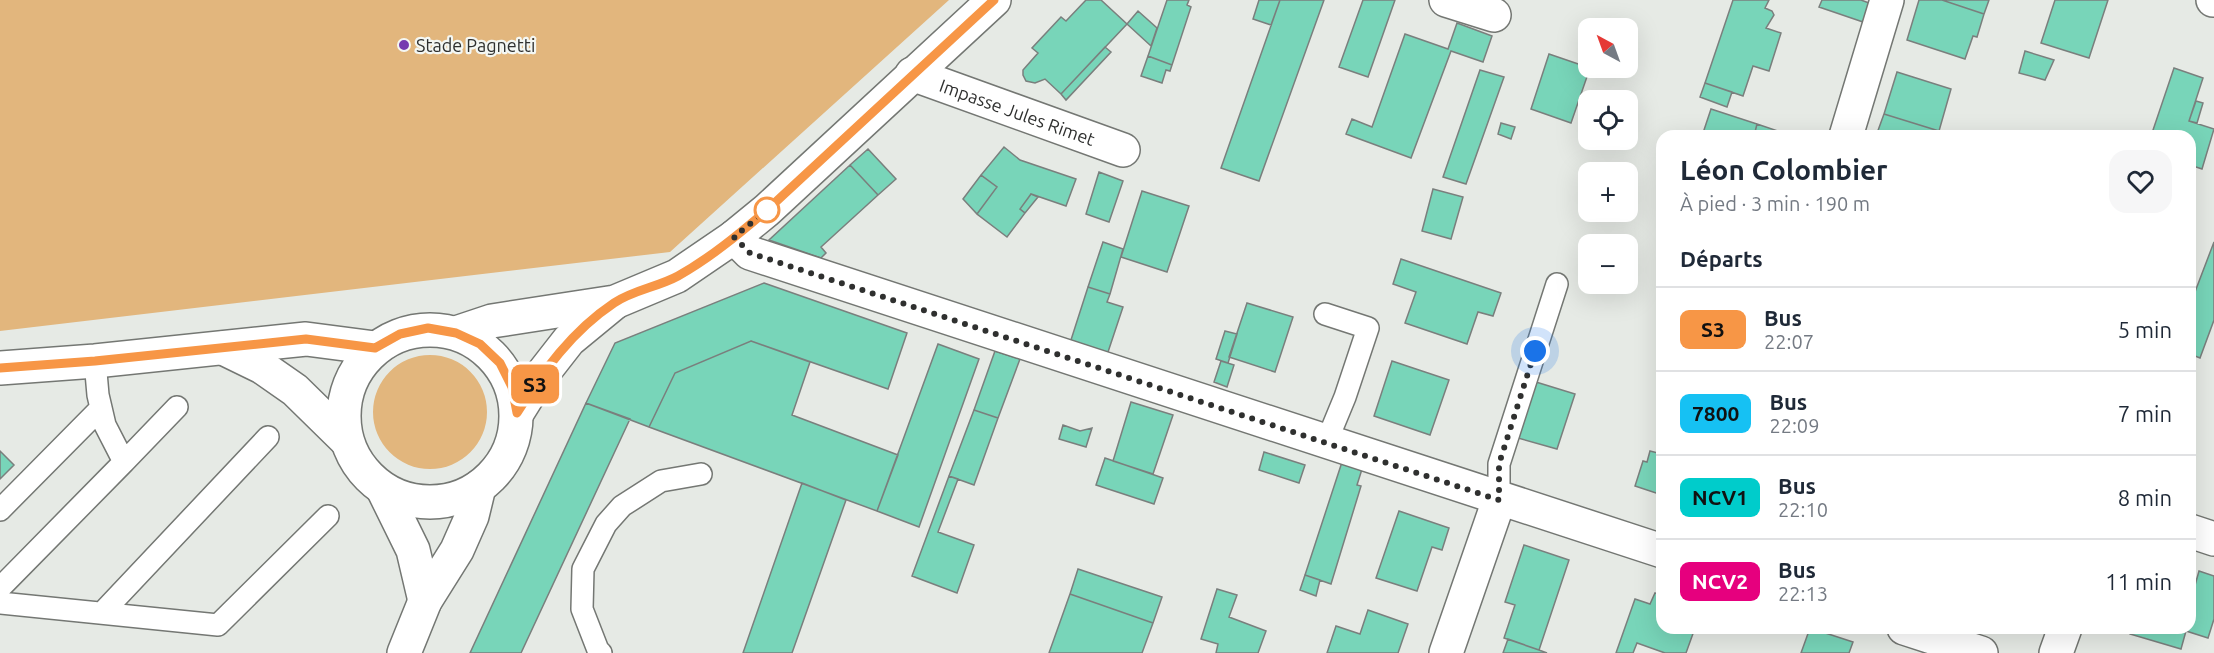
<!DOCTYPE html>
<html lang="fr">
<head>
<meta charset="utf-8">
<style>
  body { margin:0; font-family:Ubuntu,sans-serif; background:#f6f6f7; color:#1f2937; height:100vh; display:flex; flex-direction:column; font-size:22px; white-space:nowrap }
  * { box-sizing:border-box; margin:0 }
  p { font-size:20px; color:#747a83 }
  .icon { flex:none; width:33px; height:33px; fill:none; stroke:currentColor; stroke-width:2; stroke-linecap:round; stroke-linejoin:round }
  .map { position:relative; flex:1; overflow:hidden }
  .sheet { position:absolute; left:1656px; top:130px; width:540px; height:504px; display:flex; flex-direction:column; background:#fff; border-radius:18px; box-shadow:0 6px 24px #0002 }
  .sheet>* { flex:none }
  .badge { padding:0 12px; border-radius:9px; font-size:21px; line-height:39px }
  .needle { width:39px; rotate:319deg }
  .buttons { position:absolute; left:1578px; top:18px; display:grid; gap:12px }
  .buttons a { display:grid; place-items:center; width:60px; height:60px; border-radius:12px; background:#fff; box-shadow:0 6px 24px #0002; font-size:30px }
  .you { position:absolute; width:30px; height:30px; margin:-15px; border:4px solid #fff; border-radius:50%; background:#1a73e8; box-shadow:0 0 0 9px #1a73e833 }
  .map>.badge { position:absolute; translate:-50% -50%; box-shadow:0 0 0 3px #fff }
  h2 { padding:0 24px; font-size:22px; line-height:54px }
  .round { display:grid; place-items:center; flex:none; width:63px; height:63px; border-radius:18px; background:#f6f6f7 }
  .headline { display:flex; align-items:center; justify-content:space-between; height:102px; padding:0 24px }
  h1 { font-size:28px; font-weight:600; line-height:45px }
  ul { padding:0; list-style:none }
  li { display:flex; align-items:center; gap:18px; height:84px; padding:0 24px; border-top:2px solid #e0e1e3 }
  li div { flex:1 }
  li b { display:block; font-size:22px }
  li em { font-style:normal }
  li .badge { min-width:66px; font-weight:700; text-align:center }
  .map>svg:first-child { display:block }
  .green { fill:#e2b67d }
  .building { fill:#78d5b9; stroke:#7a7f7d; stroke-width:1.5 }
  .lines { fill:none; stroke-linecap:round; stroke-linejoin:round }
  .lane-casing { stroke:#747773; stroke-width:24 }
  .street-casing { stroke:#747773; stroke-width:36 }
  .lane { stroke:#fff; stroke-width:21 }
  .street { stroke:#fff; stroke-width:33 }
  .line-casing { stroke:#fff; stroke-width:14 }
  .line { stroke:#f79646; stroke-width:9 }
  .walk { stroke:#2f302f; stroke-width:6; stroke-dasharray:0 10.8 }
  .poi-dot { fill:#753ab0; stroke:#f4f7f3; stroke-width:2 }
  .stop-dot { fill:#fff; stroke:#f79646; stroke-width:3 }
  .labels { text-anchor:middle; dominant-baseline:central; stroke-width:4.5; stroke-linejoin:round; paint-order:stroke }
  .poi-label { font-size:18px; fill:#2f302f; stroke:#f4f7f3; text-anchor:start }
  .street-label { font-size:18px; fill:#2f302f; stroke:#f4f7f3 }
</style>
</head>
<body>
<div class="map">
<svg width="2214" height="653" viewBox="0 0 2214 653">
  <rect width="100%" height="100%" fill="#e6eae5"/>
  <path class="green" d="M 0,0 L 949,0 L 670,252 L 0,331 Z
    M373 412a57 57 0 1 1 114 0a57 57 0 1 1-114 0Z"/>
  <path class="building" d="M 1086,0 L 1101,0 L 1127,24 L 1061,94 L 1045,79 L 1035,83 L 1026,81 L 1023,75 L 1023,70 L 1038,53 L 1032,48 L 1061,17 L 1066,21 Z
    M 1167,0 L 1189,0 L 1187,5 L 1191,7 L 1172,65 L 1148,56 Z
    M 1259,0 L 1280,0 L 1271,25 L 1253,19 Z
    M 1280,0 L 1324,0 L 1259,181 L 1221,168 Z
    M 1363,0 L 1395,0 L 1368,77 L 1339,67 Z
    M 1733,0 L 1769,0 L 1765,8 L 1772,11 L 1774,15 L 1766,28 L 1781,33 L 1769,71 L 1753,66 L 1743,96 L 1705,83 Z
    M 1822,0 L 1861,0 L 1869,3 L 1863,22 L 1819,7 Z
    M 1919,0 L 1942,0 L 1984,14 L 1977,37 L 1973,36 L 1965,59 L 1907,40 Z
    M 1942,0 L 1989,0 L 1984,14 Z
    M 2055,0 L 2108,0 L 2089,58 L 2041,43 Z
    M 1138,11 L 1157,28 L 1151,46 L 1127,24 Z
    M 1457,23 L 1492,36 L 1483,62 L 1451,51 L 1411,158 L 1346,134 L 1352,119 L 1372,127 L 1405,34 L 1448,49 Z
    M 1105,47 L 1111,52 L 1066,100 L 1061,94 Z
    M 2025,51 L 2054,60 L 2045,80 L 2019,73 Z
    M 1549,54 L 1590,68 L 1571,123 L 1531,109 Z
    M 1148,56 L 1172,65 L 1170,71 L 1166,70 L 1162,83 L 1141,76 Z
    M 2174,68 L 2203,78 L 2189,121 L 2214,129 L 2202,169 L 2190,165 L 2190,136 L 2151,136 Z
    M 1480,70 L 1504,77 L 1466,184 L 1443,177 Z
    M 1897,72 L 1951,89 L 1939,131 L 1884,114 Z
    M 1705,83 L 1732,92 L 1727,107 L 1700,97 Z
    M 2196,101 L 2203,103 L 2197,123 L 2189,121 Z
    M 1711,109 L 1757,124 L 1754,136 L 1702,136 Z
    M 1884,114 L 1939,131 L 1937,136 L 1876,136 Z
    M 1501,123 L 1515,127 L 1511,139 L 1498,134 Z
    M 1757,124 L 1793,136 L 1754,136 Z
    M 1004,147 L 1020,160 L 1076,179 L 1066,206 L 1031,194 L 1020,209 L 1025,213 L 1007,237 L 977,214 L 997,187 L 981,175 Z
    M 868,149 L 896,179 L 878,195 L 850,165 Z
    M 850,165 L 878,195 L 821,247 L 826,253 L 821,258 L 769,240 Z
    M 1099,172 L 1123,181 L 1109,222 L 1086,214 Z
    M 981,175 L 997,187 L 977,214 L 963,199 Z
    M 1433,189 L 1463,197 L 1451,239 L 1422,231 Z
    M 1142,191 L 1189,206 L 1167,272 L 1121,257 Z
    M 1031,194 L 1038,197 L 1025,213 L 1020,209 Z
    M 1103,242 L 1123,249 L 1110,294 L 1088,287 Z
    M 2214,242 L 2214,320 L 2200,358 L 2190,354 L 2190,305 Z
    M 1401,259 L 1501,293 L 1493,316 L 1478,312 L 1467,344 L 1405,323 L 1416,292 L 1393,284 Z
    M 764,283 L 907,333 L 888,389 L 751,341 L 675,373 L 649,427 L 586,403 L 615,343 Z
    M 1088,287 L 1110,294 L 1107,302 L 1123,307 L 1107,355 L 1070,343 Z
    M 1247,303 L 1293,317 L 1275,372 L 1229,357 Z
    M 1225,331 L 1237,334 L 1228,363 L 1216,359 Z
    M 751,341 L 810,362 L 792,415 L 898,455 L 877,511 L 649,427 L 675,373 Z
    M 938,344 L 979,359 L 919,527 L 877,511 Z
    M 995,351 L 1020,359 L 998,418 L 974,410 Z
    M 1221,361 L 1234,365 L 1227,387 L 1214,382 Z
    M 1392,361 L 1449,380 L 1430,435 L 1374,416 Z
    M 1536,382 L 1575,394 L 1557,449 L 1518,438 Z
    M 1131,402 L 1173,415 L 1153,474 L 1113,461 Z
    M 586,403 L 630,419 L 521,653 L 470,653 Z
    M 974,410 L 998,418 L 974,485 L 949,476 Z
    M 1063,425 L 1080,431 L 1092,428 L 1086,447 L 1059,439 Z
    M 0,451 L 14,465 L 0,479 Z
    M 1650,451 L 1662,454 L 1662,495 L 1635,486 L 1643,461 L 1647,462 Z
    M 1264,452 L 1305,465 L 1299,483 L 1259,470 Z
    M 1105,458 L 1163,478 L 1154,504 L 1096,485 Z
    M 1343,459 L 1363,466 L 1357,485 L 1361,486 L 1331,584 L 1305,575 Z
    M 949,476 L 958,479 L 938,532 L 974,545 L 957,593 L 912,576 Z
    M 802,483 L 846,500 L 792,653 L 743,653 Z
    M 1399,511 L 1449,528 L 1442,550 L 1432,547 L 1417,591 L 1376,578 Z
    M 1524,545 L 1569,560 L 1539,650 L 1504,638 L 1515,605 L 1505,602 Z
    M 1078,569 L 1162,597 L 1153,623 L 1070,594 Z
    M 2199,571 L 2214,576 L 2214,619 L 2208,638 L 2186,631 L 2181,649 L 2130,634 L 2131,628 L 2190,628 L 2190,596 L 2192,596 Z
    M 1305,575 L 1320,580 L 1316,596 L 1300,590 Z
    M 1217,589 L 1237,595 L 1229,617 L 1266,631 L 1258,653 L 1216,653 L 1218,644 L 1201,639 Z
    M 1655,593 L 1662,595 L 1662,628 L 1695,628 L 1686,653 L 1665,653 L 1637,643 L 1633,653 L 1616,653 L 1635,599 L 1650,604 Z
    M 1070,594 L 1153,623 L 1142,653 L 1049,653 Z
    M 1368,610 L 1408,624 L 1398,653 L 1327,653 L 1336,626 L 1360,634 Z
    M 1810,628 L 1853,642 L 1849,653 L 1801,653 Z
    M 1508,639 L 1539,650 L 1547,653 L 1503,653 Z"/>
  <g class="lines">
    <defs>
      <path id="lane" d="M 1325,314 L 1368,328 L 1345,397 L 1326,443
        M 124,462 L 177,407
        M 1499,500 L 1499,464 L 1557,284
        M 0,510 L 100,409
        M 0,588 L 124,462 L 105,425 L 98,395 L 95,361
        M 0,603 L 218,625 L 328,516
        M 102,613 L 268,437
        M 601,653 L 598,650 L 582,609 L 583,569 L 606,524 L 622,506 L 661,481 L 701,474"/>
      <g id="street">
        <path d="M 1446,0 L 1494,15"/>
        <path d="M 2213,0 L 2214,0"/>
        <path id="s1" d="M 912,74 L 1123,150"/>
        <path d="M 1846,136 L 1887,0"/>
        <path d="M 734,237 L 750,253 L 1662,551"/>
        <circle cx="430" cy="416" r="86"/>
        <path d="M 456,333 L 492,321 L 615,302 L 677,276 L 734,237 L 767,210 L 994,0"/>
        <path d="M 223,348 L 262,367 L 295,390 L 346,440"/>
        <path d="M 0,368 L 95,361 L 306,339 L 375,348"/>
        <path d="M 517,413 L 537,381 L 569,340 L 614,303"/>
        <path d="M 383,489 L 413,550 L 425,601"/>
        <path d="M 2190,531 L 2214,539"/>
        <path d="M 1904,628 L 1981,653"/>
        <path d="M 404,653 L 425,601 L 457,550 L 472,516 L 479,487"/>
        <path d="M 1446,653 L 1499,500"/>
        <path d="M 2056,653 L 2065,628"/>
      </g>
    </defs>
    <use href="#lane" class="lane-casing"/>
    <use href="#street" class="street-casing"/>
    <use href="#lane" class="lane"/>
    <use href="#street" class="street"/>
  </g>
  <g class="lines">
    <defs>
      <path id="line" d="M 0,368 L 95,361 L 306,339 L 375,348 L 400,334 L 428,328 L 456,333 L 480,344 L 500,363 L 512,387 L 517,413 C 543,371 572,331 614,303 C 633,290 658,287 678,276 C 710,258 739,234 767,210 L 994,0"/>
    </defs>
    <use href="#line" class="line-casing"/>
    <use href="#line" class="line"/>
    <path class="walk" d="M 767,210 L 734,237 L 750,253 L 1499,500 L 1499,464 L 1535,351"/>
  </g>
  <circle class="poi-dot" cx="404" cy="45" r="6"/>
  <circle class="stop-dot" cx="767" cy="210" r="12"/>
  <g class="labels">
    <g class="poi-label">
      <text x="416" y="45">Stade Pagnetti</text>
    </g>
    <g class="street-label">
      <text stroke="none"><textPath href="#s1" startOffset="112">Impasse Jules Rimet</textPath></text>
    </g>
  </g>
</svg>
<div class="buttons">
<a><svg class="needle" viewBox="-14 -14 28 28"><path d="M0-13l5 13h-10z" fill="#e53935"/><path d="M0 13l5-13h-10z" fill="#747a83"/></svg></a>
<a><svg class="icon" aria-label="locate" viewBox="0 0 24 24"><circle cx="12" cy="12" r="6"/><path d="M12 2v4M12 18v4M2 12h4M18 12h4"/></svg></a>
<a>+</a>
<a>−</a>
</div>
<div class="you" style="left:1535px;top:351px"></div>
<b class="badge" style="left:535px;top:384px;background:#f79646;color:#111">S3</b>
<section class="sheet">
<div class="headline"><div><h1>Léon Colombier</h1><p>À pied · 3 min · 190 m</p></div><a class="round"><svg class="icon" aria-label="heart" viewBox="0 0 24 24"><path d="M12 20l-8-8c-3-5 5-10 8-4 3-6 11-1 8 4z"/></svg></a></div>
<h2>Départs</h2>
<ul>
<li><span class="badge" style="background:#f79646;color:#111">S3</span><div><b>Bus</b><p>22:07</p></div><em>5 min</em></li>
<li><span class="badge" style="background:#16c1f3;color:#111">7800</span><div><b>Bus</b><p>22:09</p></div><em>7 min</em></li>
<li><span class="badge" style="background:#00cccb;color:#111">NCV1</span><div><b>Bus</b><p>22:10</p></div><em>8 min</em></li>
<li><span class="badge" style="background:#e6007e;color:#fff">NCV2</span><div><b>Bus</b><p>22:13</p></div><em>11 min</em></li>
</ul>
</section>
</div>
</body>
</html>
